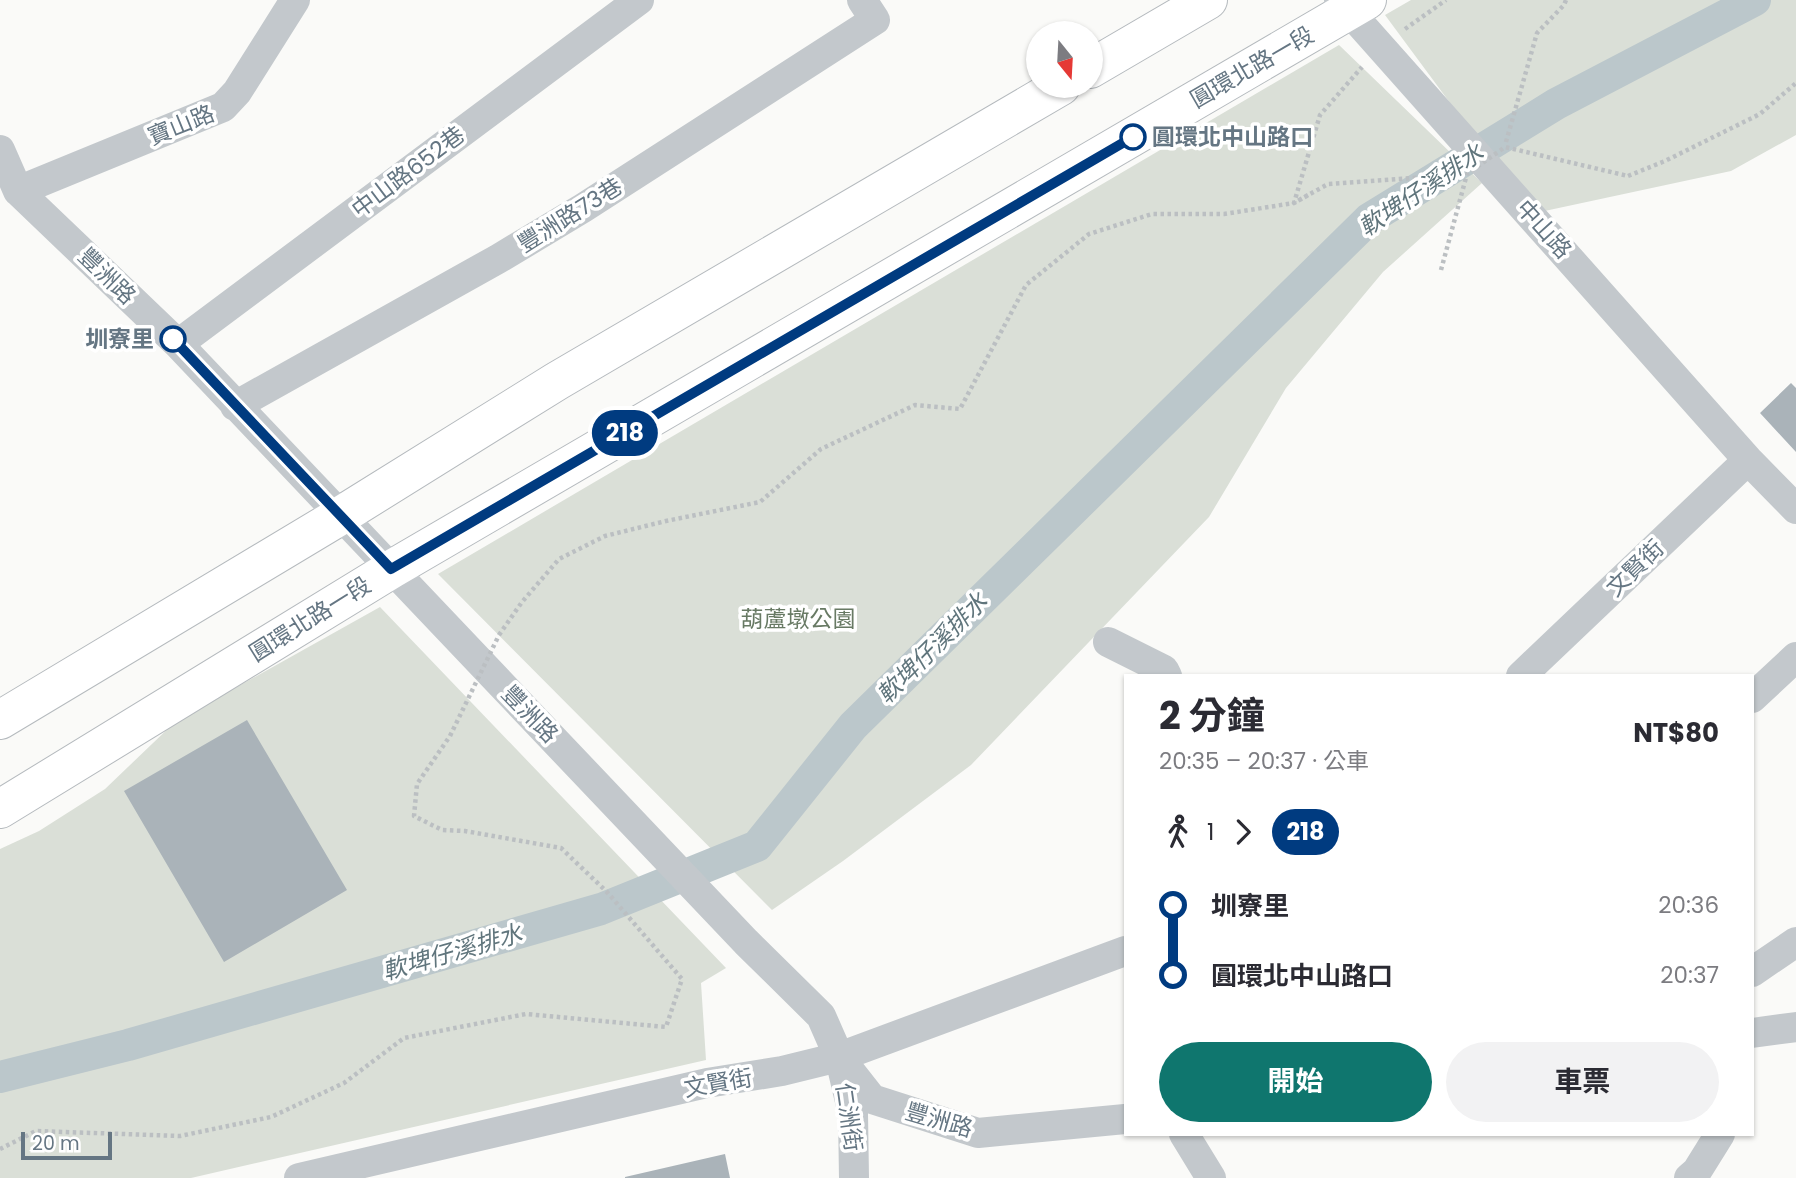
<!DOCTYPE html>
<html lang="zh-TW">
<head>
<meta charset="utf-8">
<style>
  body { margin:0; font-family:Poppins,"Noto Sans TC",sans-serif; background:#f2f2f3; color:#2b2b33; height:100vh; display:flex; flex-direction:column; font-size:26px; white-space:nowrap }
  * { box-sizing:border-box; margin:0 }
  p { font-size:23px; color:#7c7c81 }
  .icon { flex:none; width:38px; height:38px; fill:none; stroke:currentColor; stroke-width:2; stroke-linecap:round; stroke-linejoin:round }
  .map { position:relative; flex:1; overflow:hidden }
  .sheet { position:absolute; left:1124px; top:674px; width:630px; height:462px; display:flex; flex-direction:column; background:#fff; border-radius:0px; box-shadow:0 2px 5px #0004 }
  .sheet>* { flex:none }
  .badge { padding:0 14px; border-radius:23px; font-size:24px; line-height:46px }
  .needle { width:46px; rotate:162deg }
  .tools { position:absolute; left:1026px; top:21px; display:grid; gap:14px }
  .tools a { display:grid; place-items:center; width:77px; height:77px; border-radius:50%; background:#fff; box-shadow:0 2px 5px #0004; font-size:35px }
  .scale { position:absolute; left:21px; bottom:18px; width:91px; box-sizing:border-box; padding-left:7px; border:4px solid #657683; border-top:0; font-size:19px; line-height:24px; white-space:nowrap; color:#657683; -webkit-text-stroke:5px #fff; paint-order:stroke }
  .map>.badge { position:absolute; translate:-50% -50%; box-shadow:0 0 0 4px #fff }
  .legs { display:flex; align-items:center; gap:10px; height:77px; padding:0 35px; font-size:23px }
  .legs p { margin-inline-start:auto }
  .overview { display:flex; align-items:center; justify-content:space-between; height:119px; padding:0 35px }
  h1 { font-size:38px; font-weight:700; line-height:52px }
  .button { display:flex; gap:14px; margin-top:auto; padding:14px 35px }
  .button a { flex:1; height:80px; border-radius:42px; background:#0f766e; color:#fff; font-size:28px; font-weight:700; line-height:80px; text-align:center }
  .button a+a { background:#f2f2f3; color:#2b2b33 }
  ul { padding:0 35px; list-style:none }
  li { display:flex; align-items:center; gap:24px; height:70px; font-size:26px }
  li i { display:grid; place-items:center; width:10px; height:100%; margin:0 9px; background:currentColor }
  li i::after { content:''; width:18px; height:18px; margin:-9px; border:5px solid; border-radius:50%; background:#fff }
  li p { margin-inline-start:auto }
  li:first-child i { background:linear-gradient(#0000 50%,currentColor 0) }
  li:last-child i { background:linear-gradient(currentColor 50%,#0000 0) }
  .map>svg:first-child { display:block }
  .green { fill:#dadfd7 }
  .lines { fill:none; stroke-linecap:round; stroke-linejoin:round }
  .canal { stroke:#bbc7cb; stroke-width:32 }
  .building { fill:#aab3b9 }
  .major-casing { stroke:#b5babe; stroke-width:40 }
  .path { stroke:#bbbfc2; stroke-width:4.5; stroke-dasharray:3.5 3.5; stroke-linecap:butt }
  .minor { stroke:#c3c8cc; stroke-width:30 }
  .major { stroke:#fff; stroke-width:38 }
  .path-bridge { stroke:#bbbfc2; stroke-width:4.5; stroke-dasharray:3.5 3.5; stroke-linecap:butt }
  .line-1-casing { stroke:#fff; stroke-width:16 }
  .line-1 { stroke:#003b80; stroke-width:10 }
  .stop-1-dot { fill:#fff; stroke:#003b80; stroke-width:3.5 }
  .labels { text-anchor:middle; dominant-baseline:central; stroke-width:7; stroke-linejoin:round; paint-order:stroke }
  .street-label { font-size:23px; fill:#657683; stroke:#fff }
  .stop-label { font-size:23px; font-weight:bold; fill:#657683; stroke:#fff; text-anchor:start }
  .park-label { font-size:23px; fill:#687a64; stroke:#fff }
  .water-label { font-size:24px; font-style:italic; fill:#60757c; stroke:#fff }
</style>
</head>
<body>
<div class="map">
<svg width="1796" height="1178" viewBox="0 0 1796 1178">
  <rect width="100%" height="100%" fill="#fafaf8"/>
  <path class="green" d="M 1411,0 L 1796,0 L 1796,135 L 1731,171 L 1540,212 L 1493,161 L 1385,15 Z
    M 1339,45 L 1482,183 L 1383,272 L 1286,388 L 1209,517 L 971,765 L 843,861 L 772,910 L 438,574 Z
    M 380,607 L 726,968 L 701,983 L 706,1060 L 191,1178 L 0,1178 L 0,849 L 39,831 L 105,789 L 176,721 Z"/>
  <g class="lines">
    <path class="canal" d="M 0,1077 L 128,1045 L 601,909 L 757,846 L 853,726 L 1369,219 L 1556,104 L 1755,0"/>
  </g>
  <path class="building" d="M 1791,383 L 1796,388 L 1796,452 L 1760,413 Z
    M 247,720 L 347,890 L 224,962 L 124,791 Z
    M 725,1154 L 730,1178 L 625,1178 L 625,1177 Z"/>
  <g class="lines">
    <defs>
      <path id="major" d="M 1090,69 L 1208,0
        M 0,720 L 340,516 L 557,381 L 1061,86
        M 0,809 L 392,569 L 1367,0"/>
    </defs>
    <use href="#major" class="major-casing"/>
    <path class="path" d="M 1405,29 L 1446,0
      M 1506,142 L 1537,33 L 1564,5 L 1566,0
      M 1628,176 L 1665,161 L 1760,114 L 1796,83
      M 1308,195 L 1294,203 L 1328,184 L 1455,175
      M 499,635 L 522,602 L 559,559 L 605,536 L 666,521 L 760,502 L 821,449 L 915,405 L 960,409 L 1026,285 L 1089,234 L 1152,214 L 1224,214 L 1294,203 L 1320,115 L 1362,67
      M 0,1149 L 36,1131 L 180,1136 L 271,1117 L 344,1083 L 404,1038 L 526,1014 L 666,1027 L 682,979 L 607,892 L 561,848 L 465,831 L 442,830 L 414,816 L 417,784 L 450,736"/>
    <path class="minor" d="M 1339,0 L 1748,460 L 1796,509
      M 0,150 L 18,191 L 178,344 L 746,942 L 821,1016 L 839,1057 L 872,1099 L 978,1133 L 1125,1119
      M 18,191 L 223,107 L 237,92 L 295,0
      M 178,344 L 639,0
      M 235,406 L 498,259 L 583,208 L 875,20 L 862,0
      M 1108,642 L 1164,670 L 1167,676
      M 1521,676 L 1748,460
      M 1752,698 L 1796,657
      M 1752,972 L 1796,942
      M 1752,1033 L 1796,1027
      M 842,1067 L 853,1114 L 854,1178
      M 1184,1134 L 1211,1178
      M 299,1178 L 707,1083 L 782,1071 L 839,1057 L 1125,951
      M 1689,1178 L 1697,1171 L 1720,1134"/>
    <use href="#major" class="major"/>
    <path class="path-bridge" d="M 1441,270 L 1467,174 L 1505,147 L 1628,176
      M 450,736 L 499,635"/>
  </g>
  <g class="lines">
    <defs>
      <path id="line-1" d="M 173,339 L 391,569 L 1133,137"/>
    </defs>
    <use href="#line-1" class="line-1-casing"/>
    <use href="#line-1" class="line-1"/>
  </g>
  <g class="stop-1-dot">
    <circle cx="1133" cy="137" r="12"/>
    <circle cx="173" cy="339" r="12"/>
  </g>
  <g class="labels">
    <g class="street-label">
      <text transform="translate(1252 67) rotate(-30)">圓環北路一段</text>
      <text transform="translate(181 125) rotate(-22)">寶山路</text>
      <text transform="translate(408 172) rotate(-37)">中山路652巷</text>
      <text transform="translate(570 215) rotate(-32)">豐洲路73巷</text>
      <text transform="translate(1544 229) rotate(48)">中山路</text>
      <text transform="translate(107 276) rotate(44)">豐洲路</text>
      <text transform="translate(1635 568) rotate(-44)">文賢街</text>
      <text transform="translate(310 619) rotate(-32)">圓環北路一段</text>
      <text transform="translate(530 714) rotate(46)">豐洲路</text>
      <text transform="translate(718 1083) rotate(-10)">文賢街</text>
      <text transform="translate(849 1117) rotate(82)">仁洲街</text>
      <text transform="translate(939 1120) rotate(16)">豐洲路</text>
    </g>
    <g class="stop-label">
      <text x="1152" y="137">圓環北中山路口</text>
      <text x="154" y="339" text-anchor="end">圳寮里</text>
    </g>
    <g class="park-label">
      <text x="798" y="619">葫蘆墩公園</text>
    </g>
    <g class="water-label">
      <text transform="translate(1421 190) rotate(-34)">軟埤仔溪排水</text>
      <text transform="translate(932 648) rotate(-45)">軟埤仔溪排水</text>
      <text transform="translate(452 952) rotate(-16)">軟埤仔溪排水</text>
    </g>
  </g>
</svg>
<div class="tools">
<a><svg class="needle" viewBox="-14 -14 28 28"><path d="M0-13l5 13h-10z" fill="#e53935"/><path d="M0 13l5-13h-10z" fill="#7c7c81"/></svg></a>
</div>
<div class="scale">20 m</div>
<b class="badge" style="left:625px;top:433px;background:#003b80;color:#fff">218</b>
<section class="sheet">
<div class="overview"><div><h1>2 分鐘</h1><p>20:35 – 20:37 · 公車</p></div><b>NT$80</b></div>
<div class="legs"><svg class="icon" aria-label="walk" viewBox="0 0 24 24"><circle cx="13" cy="4" r="2"/><path d="M13 8l-2 6 4 7M11 14l-3 7M7 12l3-4h3l4 4"/></svg>1<svg class="icon" aria-label="forward" viewBox="0 0 24 24"><path d="M9 5l7 7-7 7"/></svg><b class="badge" style="background:#003b80;color:#fff">218</b></div>
<ul>
<li><i style="color:#003b80"></i><b>圳寮里</b><p>20:36</p></li>
<li><i style="color:#003b80"></i><b>圓環北中山路口</b><p>20:37</p></li>
</ul>
<div class="button"><a>開始</a><a>車票</a></div>
</section>
</div>
</body>
</html>
